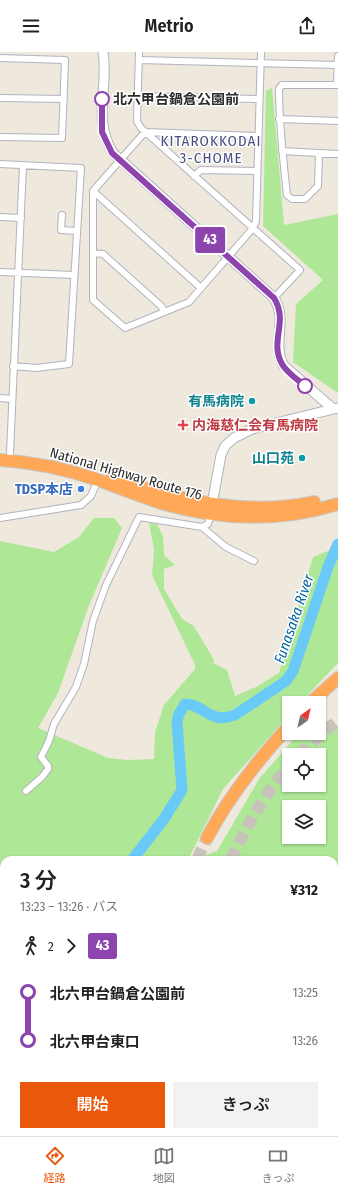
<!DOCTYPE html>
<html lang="ja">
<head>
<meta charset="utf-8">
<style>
  body { margin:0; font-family:"Fira Sans Condensed","Noto Sans JP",sans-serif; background:#f2f2f2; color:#222; height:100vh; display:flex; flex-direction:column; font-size:15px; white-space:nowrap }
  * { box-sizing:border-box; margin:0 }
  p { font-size:13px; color:#767676 }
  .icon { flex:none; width:22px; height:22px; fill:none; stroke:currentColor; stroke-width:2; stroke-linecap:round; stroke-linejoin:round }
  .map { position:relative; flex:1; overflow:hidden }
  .panel { position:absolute; left:0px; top:804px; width:338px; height:280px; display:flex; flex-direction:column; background:#fff; border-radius:12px 12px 0 0; box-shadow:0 1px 3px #0004 }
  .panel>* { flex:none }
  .badge { padding:0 8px; border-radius:3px; font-size:14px; line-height:26px }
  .needle { width:26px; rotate:34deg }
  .buttons { position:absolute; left:282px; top:644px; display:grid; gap:8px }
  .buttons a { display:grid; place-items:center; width:44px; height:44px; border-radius:0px; background:#fff; box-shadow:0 1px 3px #0004; font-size:20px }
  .map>.badge { position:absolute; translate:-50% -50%; box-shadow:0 0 0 2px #fff }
  .legs { display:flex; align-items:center; gap:6px; height:44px; padding:0 20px; font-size:13px }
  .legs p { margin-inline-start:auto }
  .head { display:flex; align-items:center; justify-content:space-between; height:68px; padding:0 20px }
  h1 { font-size:22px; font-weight:600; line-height:30px }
  .cta { display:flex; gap:8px; margin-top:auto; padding:8px 20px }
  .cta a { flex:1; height:46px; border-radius:0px; background:#ea580c; color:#fff; font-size:16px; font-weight:600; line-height:46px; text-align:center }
  .cta a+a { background:#f2f2f2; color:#222 }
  ul { padding:0 20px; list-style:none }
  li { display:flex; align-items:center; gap:14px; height:48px; font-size:15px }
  li i { display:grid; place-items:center; width:6px; height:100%; margin:0 5px; background:currentColor }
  li i::after { content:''; width:10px; height:10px; margin:-5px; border:3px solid; border-radius:50%; background:#fff }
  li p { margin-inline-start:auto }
  li:first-child i { background:linear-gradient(#0000 50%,currentColor 0) }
  li:last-child i { background:linear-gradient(currentColor 50%,#0000 0) }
  header { display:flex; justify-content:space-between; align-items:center; height:52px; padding:0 20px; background:#fff; font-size:18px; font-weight:600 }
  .dock { display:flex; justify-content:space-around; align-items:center; height:56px; border-top:1px solid #e0e0e0; background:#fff; font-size:11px; color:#767676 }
  .dock a { display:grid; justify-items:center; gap:2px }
  .dock .selected { color:#ea580c }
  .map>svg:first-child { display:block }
  .green { fill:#aee896; fill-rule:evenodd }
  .water { fill:#6acaf7 }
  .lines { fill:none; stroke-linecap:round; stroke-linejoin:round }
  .river { stroke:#6acaf7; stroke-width:11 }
  .highway-tunnel { stroke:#c7c2ba; stroke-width:12; stroke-dasharray:12 6; stroke-linecap:butt }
  .street-casing { stroke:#b1b3c0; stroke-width:8 }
  .secondary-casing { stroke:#b1b3c0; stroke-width:11 }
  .highway-casing { stroke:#c8c8c8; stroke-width:14 }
  .street { stroke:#fff; stroke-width:6 }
  .secondary { stroke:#fff; stroke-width:9 }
  .highway { stroke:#ffa857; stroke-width:12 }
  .line-1-casing { stroke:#fff; stroke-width:9 }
  .line-1 { stroke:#8e44ad; stroke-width:6 }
  .stop-1-dot { fill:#fff; stroke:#8e44ad; stroke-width:2 }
  .culture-dot { fill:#0f9aa8; stroke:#fff; stroke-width:1.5 }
  .health-dot { fill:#e0444e; stroke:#fff; stroke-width:1.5 }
  .shop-dot { fill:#3f7fe0; stroke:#fff; stroke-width:1.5 }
  .labels { text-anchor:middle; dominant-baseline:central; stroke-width:3; stroke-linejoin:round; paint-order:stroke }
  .stop-label { font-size:14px; font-weight:bold; fill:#2c2c2c; stroke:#fff; text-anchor:start }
  .culture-label { font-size:14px; font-weight:bold; fill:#0d838f; stroke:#fff; text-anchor:end }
  .health-label { font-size:14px; font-weight:bold; fill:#be3a42; stroke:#fff; text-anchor:start }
  .street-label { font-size:14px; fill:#2c2c2c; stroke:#fff }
  .shop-label { font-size:14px; font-weight:bold; fill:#366cbe; stroke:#fff; text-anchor:end }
  .neighbourhood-label { font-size:15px; letter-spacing:1px; fill:#485080; stroke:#fff }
  .water-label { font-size:15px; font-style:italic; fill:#0567a7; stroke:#fff }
</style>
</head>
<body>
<header><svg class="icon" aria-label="menu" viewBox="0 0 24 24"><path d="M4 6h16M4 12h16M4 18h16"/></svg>Metrio<svg class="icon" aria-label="share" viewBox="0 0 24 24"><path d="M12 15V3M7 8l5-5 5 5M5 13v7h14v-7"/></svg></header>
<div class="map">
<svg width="338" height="1084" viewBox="0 0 338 1084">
  <rect width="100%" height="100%" fill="#eee8dd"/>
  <path class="green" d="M 272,36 L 284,173 L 338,162 L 338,341 L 293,310 L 296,252 L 323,228 L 263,174 L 266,39 Z
    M 94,466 L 114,466 L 122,476 L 88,556 L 58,641 L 38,676 L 108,706 L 127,708 L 154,707 L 155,680 L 164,653 L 195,617 L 195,613 L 152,523 L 154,497 L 149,471 L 157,472 L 163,484 L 164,503 L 175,513 L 164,517 L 164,537 L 182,567 L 194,574 L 214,608 L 213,611 L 227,618 L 235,644 L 256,635 L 279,621 L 313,505 L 338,495 L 338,611 L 300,651 L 289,651 L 289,663 L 223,737 L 188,808 L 4,808 L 4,914 L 0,916 L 0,489 L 54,500 L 79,485 Z
    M 319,665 L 338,674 L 338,1084 L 0,1084 L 0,1017 L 4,1012 L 4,1080 L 334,1080 L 334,808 L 191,808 L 217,799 L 259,727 L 299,681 L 319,681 ZM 289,703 L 319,703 L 319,733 L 289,733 ZM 289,755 L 319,755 L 319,785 L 289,785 Z"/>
  <path class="water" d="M 0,961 L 4,963 L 4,1002 L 0,1003 Z"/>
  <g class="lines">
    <path class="river" d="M 132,808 L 164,767 L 182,738 L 177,670 L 179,662 L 185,652 C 204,652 210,673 235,663 L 286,629 L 293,619 L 328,515 L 338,492
      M 0,954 L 4,947"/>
    <path class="highway-tunnel" d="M 299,703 L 321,682 L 338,669
      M 197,808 L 207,786
      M 231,808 C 246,774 265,742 289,714
      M 161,1084 L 162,1080
      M 188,1084 L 189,1080"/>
    <defs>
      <path id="street" d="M 139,0 L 137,69 L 141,76 L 300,218 L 274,246
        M 0,6 L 65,8 L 62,86 L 0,85
        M 139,8 L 338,13
        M 337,33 L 338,4
        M 138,44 L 259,47
        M 0,46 L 64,47
        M 279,67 L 338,69
        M 145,80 L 93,139 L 93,248 L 125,276 L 189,250 L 253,176 L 256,169 L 261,0
        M 145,80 L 258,84
        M 282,99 L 338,102
        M 319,102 L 318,134 L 305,147 L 292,147 L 287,143 C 283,107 279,72 279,37 L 282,33 L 338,33
        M 0,112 L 81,116 L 69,312 L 36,316 L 13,314
        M 194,124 L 201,118 L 257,119
        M 93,139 L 201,236
        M 62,163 L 61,178 L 77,179
        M 0,165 L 21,166
        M 93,201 L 103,202 L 161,254 L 165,260
        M 0,220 L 74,223
        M 0,346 L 12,347
        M 10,401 L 23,114
        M 0,466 L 81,453 L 91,444 L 98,428
        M 202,475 L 226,495 L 254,509
        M 26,739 L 42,725 L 48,717 L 48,714 L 41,705 L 49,689 L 54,672 L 76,635 L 84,612 L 93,569 L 106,533 L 139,465 L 202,475 L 208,472 L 211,462
        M 0,957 L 4,960
        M 0,1022 L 4,1017"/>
      <path id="secondary" d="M 103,0 C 109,36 92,67 113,101 L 274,246 C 288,268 272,290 283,313 L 332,356
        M 211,458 L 221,403 L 225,394 L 234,386 L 252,377 L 337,356"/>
      <path id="highway" d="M 0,408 C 33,410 67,417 98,428 C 119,436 140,444 161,451 C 219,468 280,470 338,452
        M 112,425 C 177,448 245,465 314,450
        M 310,651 L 338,626
        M 207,786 C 229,744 257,709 289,674"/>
    </defs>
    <use href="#street" class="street-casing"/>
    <use href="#secondary" class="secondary-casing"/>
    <use href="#highway" class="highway-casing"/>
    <use href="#street" class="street"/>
    <use href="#secondary" class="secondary"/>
    <use href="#highway" class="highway"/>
  </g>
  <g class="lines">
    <defs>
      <path id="line-1" d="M 102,47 L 102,80 L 112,101 L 274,246 C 289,270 269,289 282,312 C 287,321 297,327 305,334"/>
    </defs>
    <use href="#line-1" class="line-1-casing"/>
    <use href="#line-1" class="line-1"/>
  </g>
  <g class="stop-1-dot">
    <circle cx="102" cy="47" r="7"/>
    <circle cx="305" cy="334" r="7"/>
  </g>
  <g class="culture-dot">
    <circle cx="252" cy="349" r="4"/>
    <circle cx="302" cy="406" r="4"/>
  </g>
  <path class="health-dot" d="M181 367h4v4h4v4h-4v4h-4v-4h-4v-4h4z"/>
  <circle class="shop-dot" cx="81" cy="437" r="4"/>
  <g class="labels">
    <g class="stop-label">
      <text x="113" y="47">北六甲台鍋倉公園前</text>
    </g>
    <g class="culture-label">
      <text x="244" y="349">有馬病院</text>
      <text x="294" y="406">山口苑</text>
    </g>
    <g class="health-label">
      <text x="192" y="373">内海慈仁会有馬病院</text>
    </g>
    <g class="street-label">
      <text transform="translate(126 422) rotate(16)">National Highway Route 176</text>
    </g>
    <g class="shop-label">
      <text x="73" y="437">TDSP本店</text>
    </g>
    <g class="neighbourhood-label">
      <text x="211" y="89">KITAROKKODAI<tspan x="211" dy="17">3-CHOME</tspan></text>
    </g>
    <g class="water-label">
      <text transform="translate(294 567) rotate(-71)">Funasaka River</text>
    </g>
  </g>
</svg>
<div class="buttons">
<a><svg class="needle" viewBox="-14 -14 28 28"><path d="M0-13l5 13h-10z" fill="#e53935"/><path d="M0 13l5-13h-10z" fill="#767676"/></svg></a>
<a><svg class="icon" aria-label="locate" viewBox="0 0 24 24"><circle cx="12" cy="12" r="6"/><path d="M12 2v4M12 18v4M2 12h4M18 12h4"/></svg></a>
<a><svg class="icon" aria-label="layers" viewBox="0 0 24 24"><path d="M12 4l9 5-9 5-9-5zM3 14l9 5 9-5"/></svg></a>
</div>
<b class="badge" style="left:210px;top:188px;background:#8e44ad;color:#fff">43</b>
<section class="panel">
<div class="head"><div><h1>3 分</h1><p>13:23 – 13:26 · バス</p></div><b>¥312</b></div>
<div class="legs"><svg class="icon" aria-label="walk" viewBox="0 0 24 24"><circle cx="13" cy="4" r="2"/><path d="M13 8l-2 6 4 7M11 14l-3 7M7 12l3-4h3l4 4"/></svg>2<svg class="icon" aria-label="forward" viewBox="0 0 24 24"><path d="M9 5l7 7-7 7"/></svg><b class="badge" style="background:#8e44ad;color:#fff">43</b></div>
<ul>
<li><i style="color:#8e44ad"></i><b>北六甲台鍋倉公園前</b><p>13:25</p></li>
<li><i style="color:#8e44ad"></i><b>北六甲台東口</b><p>13:26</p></li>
</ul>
<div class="cta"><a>開始</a><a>きっぷ</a></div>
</section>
</div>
<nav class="dock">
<a class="selected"><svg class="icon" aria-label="directions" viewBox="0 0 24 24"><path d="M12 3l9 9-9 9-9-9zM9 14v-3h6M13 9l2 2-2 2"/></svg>経路</a>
<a><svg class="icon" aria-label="map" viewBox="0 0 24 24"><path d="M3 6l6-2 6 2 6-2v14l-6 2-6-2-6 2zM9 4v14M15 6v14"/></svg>地図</a>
<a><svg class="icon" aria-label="tickets" viewBox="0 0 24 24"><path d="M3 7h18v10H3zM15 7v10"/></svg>きっぷ</a>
</nav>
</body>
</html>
